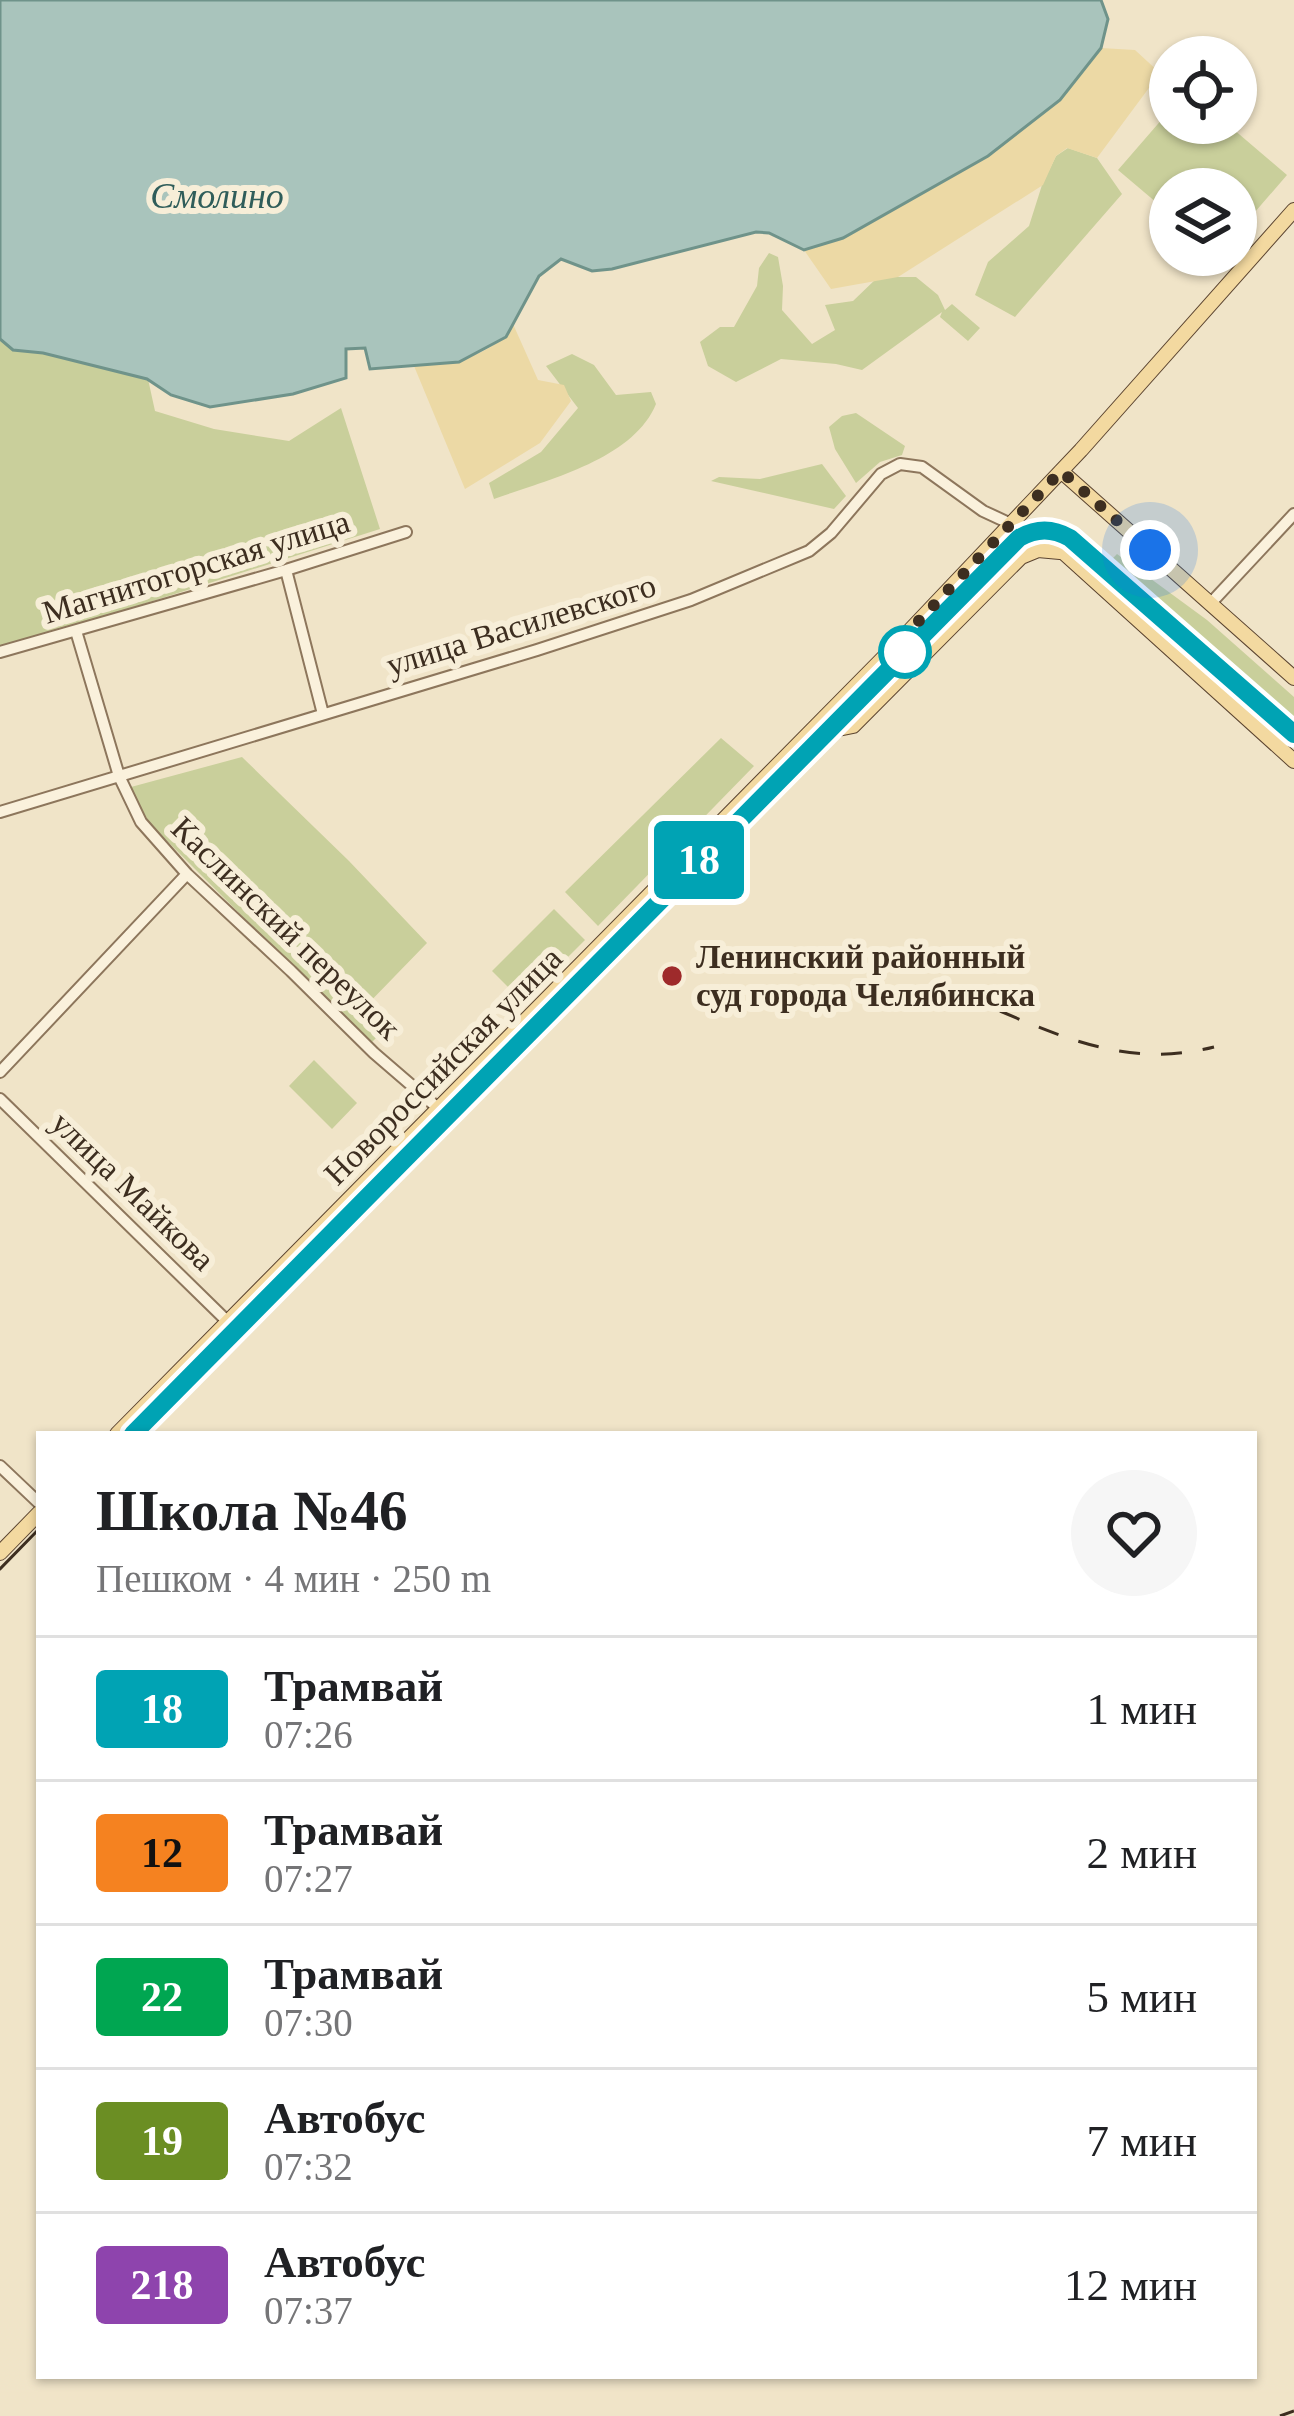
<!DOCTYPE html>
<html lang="ru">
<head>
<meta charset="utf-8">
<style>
  body { margin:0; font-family:"Times New Roman",serif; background:#f6f6f6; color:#202124; height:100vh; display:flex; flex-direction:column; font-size:45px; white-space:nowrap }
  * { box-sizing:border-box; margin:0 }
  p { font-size:39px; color:#757577 }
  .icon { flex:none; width:66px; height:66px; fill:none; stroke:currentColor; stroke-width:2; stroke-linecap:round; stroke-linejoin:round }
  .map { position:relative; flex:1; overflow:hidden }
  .drawer { position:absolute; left:36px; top:1431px; width:1221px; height:948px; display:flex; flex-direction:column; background:#fff; border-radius:0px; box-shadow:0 3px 9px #0004 }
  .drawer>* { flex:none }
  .badge { padding:0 24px; border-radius:9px; font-size:42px; line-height:78px }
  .tools { position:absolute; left:1149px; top:36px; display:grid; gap:24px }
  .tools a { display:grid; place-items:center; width:108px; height:108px; border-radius:50%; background:#fff; box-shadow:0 3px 9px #0004; font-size:60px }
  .you { position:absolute; width:60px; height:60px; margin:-30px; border:9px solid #fff; border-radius:50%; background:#1a73e8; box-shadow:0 0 0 18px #1a73e833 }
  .map>.badge { position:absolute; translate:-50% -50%; box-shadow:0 0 0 6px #fff }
  .round { display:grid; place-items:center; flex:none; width:126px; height:126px; border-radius:63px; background:#f6f6f6 }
  .headline { display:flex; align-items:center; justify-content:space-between; height:204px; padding:0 60px }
  h1 { font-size:57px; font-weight:700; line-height:90px }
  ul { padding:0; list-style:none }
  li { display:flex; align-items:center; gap:36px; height:144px; padding:0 60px; border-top:3px solid #e0e0e0 }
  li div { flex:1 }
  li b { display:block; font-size:45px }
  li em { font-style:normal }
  li .badge { min-width:132px; font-weight:700; text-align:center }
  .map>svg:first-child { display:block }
  .green { fill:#c9cf9b }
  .sand { fill:#ecd9a5 }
  .water { fill:#a9c4bc; stroke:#6f938a; stroke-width:3 }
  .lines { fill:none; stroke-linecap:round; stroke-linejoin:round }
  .minor-casing { stroke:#8d765c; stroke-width:14 }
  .major-casing { stroke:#5b4430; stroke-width:16 }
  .minor { stroke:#faf1dc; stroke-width:10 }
  .major { stroke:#f3d9a0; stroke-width:14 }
  .tram { stroke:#3d2e20; stroke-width:3 }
  .rail { stroke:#3d2e20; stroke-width:3; stroke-dasharray:21 21; stroke-linecap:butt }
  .line-casing { stroke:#fff; stroke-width:27 }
  .line { stroke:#00a3b4; stroke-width:18 }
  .walk { stroke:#3d2e20; stroke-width:12; stroke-dasharray:0 21.6 }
  .stop-dot { fill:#fff; stroke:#00a3b4; stroke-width:6 }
  .poi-dot { fill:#9e2a2b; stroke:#f7eed8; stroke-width:4.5 }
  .labels { text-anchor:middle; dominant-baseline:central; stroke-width:12; stroke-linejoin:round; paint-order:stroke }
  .street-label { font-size:33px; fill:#3d2e20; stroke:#f7eed8 }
  .poi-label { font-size:33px; font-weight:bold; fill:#3d2e20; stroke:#f7eed8; text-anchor:start }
  .water-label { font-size:36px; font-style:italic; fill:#2f5d5a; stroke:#f7eed8 }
</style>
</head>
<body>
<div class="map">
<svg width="1294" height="2416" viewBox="0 0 1294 2416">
  <rect width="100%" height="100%" fill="#f0e4c8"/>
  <path class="green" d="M 1170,110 L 1170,123 L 1226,123 L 1287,175 L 1236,234 L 1236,189 L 1170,189 L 1170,214 L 1118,170 Z
    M 1068,148 L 1097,158 L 1122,194 L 1015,317 L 975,295 L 988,262 L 1029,226 L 1042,185 L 1056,156 Z
    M 769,253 L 778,257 L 783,286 L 782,310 L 812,344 L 835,330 L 825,305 L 853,301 L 878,277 L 916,277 L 938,295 L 945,310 L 952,304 L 980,328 L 968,341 L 940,317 L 942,312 L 862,370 L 836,364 L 781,359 L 736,382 L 708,366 L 700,342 L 720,327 L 734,327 L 757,286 L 759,268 Z
    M 0,339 L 13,350 L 43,353 L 148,379 L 155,411 L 214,429 L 289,441 L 341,408 L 380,529 L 74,626 L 0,646 Z
    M 572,354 L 594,365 L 616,395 L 651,392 L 656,404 C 633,460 546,480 494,499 L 489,483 L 541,452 L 578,408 L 546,366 Z
    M 856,413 L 905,446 L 902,455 L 880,462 L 856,483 L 835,449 L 829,427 L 842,416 Z
    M 822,464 L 846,496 L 834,509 L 711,481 L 719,477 L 760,479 Z
    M 1117,554 L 1207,620 L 1294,697 L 1294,724 L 1123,570 L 1112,559 Z
    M 721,738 L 754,766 L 598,926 L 565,892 Z
    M 242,757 L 349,861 L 427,943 L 362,1010 L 378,1031 L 377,1037 L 370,1044 L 146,820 L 131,787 Z
    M 554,909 L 585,940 L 523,1002 L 492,971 Z
    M 314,1060 L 357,1103 L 332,1129 L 289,1086 Z"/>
  <path class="sand" d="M 1101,48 L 1135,50 L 1160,73 L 1097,158 L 1067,148 L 1056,156 L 1043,185 L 898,277 L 831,289 L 804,250 L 843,238 L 989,156 L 1060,100 Z
    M 513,324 L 538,380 L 564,385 L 571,401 L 540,443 L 465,489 L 414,366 C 450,363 493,358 513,324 Z"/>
  <path class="water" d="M 0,0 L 1101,0 L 1108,19 L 1101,48 L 1060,100 L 988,156 L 843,238 L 804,250 L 769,233 L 756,232 L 612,269 L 592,271 L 561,259 L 539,276 L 506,337 L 459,362 L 370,369 L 365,348 L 346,349 L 346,378 L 293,394 L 210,407 L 171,395 L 147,379 L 43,353 L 13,350 L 0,339 Z"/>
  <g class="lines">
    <defs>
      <path id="minor" d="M 286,570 L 323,714
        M 1210,604 L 1294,514
        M 76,631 L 119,776 L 141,822 L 187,874 L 291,971 L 374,1053 L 439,1109
        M 0,652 L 286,570 L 406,532
        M 0,812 L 537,650 L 691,600 L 809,551 L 831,533 L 881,474 L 900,464 L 922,467 L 983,511 L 1011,524
        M 0,1072 L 187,874
        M 0,1099 L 228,1322
        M 0,1466 L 39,1503"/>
      <path id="major" d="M 1061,471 L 1294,678
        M 1011,524 L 1042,537 L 1063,552 L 1294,761
        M 808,735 L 853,726 L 1021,557 L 1038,550 L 1060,552
        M 117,1434 L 897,644 L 1081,450 L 1294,210
        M 0,1553 L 39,1513"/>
    </defs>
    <use href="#minor" class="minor-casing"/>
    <use href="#major" class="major-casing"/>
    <use href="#minor" class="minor"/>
    <use href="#major" class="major"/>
    <path class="tram" d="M 133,1434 L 1019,538 C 1037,528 1053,528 1070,538 L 1294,734
      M 0,1569 L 39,1529"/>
    <path class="rail" d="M 1000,1011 C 1072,1042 1135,1067 1214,1047
      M 1280,2416 L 1294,2411"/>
  </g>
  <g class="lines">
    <defs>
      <path id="line" d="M 133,1434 L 1019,538 C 1037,528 1052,528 1070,538 L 1294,734"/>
    </defs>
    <use href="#line" class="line-casing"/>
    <use href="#line" class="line"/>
    <path class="walk" d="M 905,652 L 897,644 L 1061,471 L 1150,550"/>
  </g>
  <circle class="stop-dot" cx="905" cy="652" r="24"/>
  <circle class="poi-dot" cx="672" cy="976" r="12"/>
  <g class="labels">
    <g class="street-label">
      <text transform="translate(196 567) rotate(-17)">Магнитогорская улица</text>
      <text transform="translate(521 625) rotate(-17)">улица Василевского</text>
      <text transform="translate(286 928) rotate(44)">Каслинский переулок</text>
      <text transform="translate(443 1066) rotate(-45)">Новороссийская улица</text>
      <text transform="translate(133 1191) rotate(44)">улица Майкова</text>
    </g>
    <g class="poi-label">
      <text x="696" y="957">Ленинский районный<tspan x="696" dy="38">суд города Челябинска</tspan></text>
    </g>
    <g class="water-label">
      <text x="217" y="196">Смолино</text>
    </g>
  </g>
</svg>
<div class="tools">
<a><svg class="icon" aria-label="locate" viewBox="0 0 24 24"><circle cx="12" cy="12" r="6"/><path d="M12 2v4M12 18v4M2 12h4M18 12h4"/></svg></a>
<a><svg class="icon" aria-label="layers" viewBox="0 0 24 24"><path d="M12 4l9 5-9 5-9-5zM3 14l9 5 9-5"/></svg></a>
</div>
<div class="you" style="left:1150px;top:550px"></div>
<b class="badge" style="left:699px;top:860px;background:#00a3b4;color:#fff">18</b>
<section class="drawer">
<div class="headline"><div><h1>Школа №46</h1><p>Пешком · 4 мин · 250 m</p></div><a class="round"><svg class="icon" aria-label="heart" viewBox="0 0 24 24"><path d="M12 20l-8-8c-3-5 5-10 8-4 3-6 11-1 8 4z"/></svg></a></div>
<ul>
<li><span class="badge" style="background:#00a3b4;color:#fff">18</span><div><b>Трамвай</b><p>07:26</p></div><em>1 мин</em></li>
<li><span class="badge" style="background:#f58220;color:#111">12</span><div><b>Трамвай</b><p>07:27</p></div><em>2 мин</em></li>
<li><span class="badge" style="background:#00a651;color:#fff">22</span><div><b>Трамвай</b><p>07:30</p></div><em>5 мин</em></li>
<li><span class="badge" style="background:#6b8e23;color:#fff">19</span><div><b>Автобус</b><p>07:32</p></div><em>7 мин</em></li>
<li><span class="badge" style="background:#8e44ad;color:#fff">218</span><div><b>Автобус</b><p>07:37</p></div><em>12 мин</em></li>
</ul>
</section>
</div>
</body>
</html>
